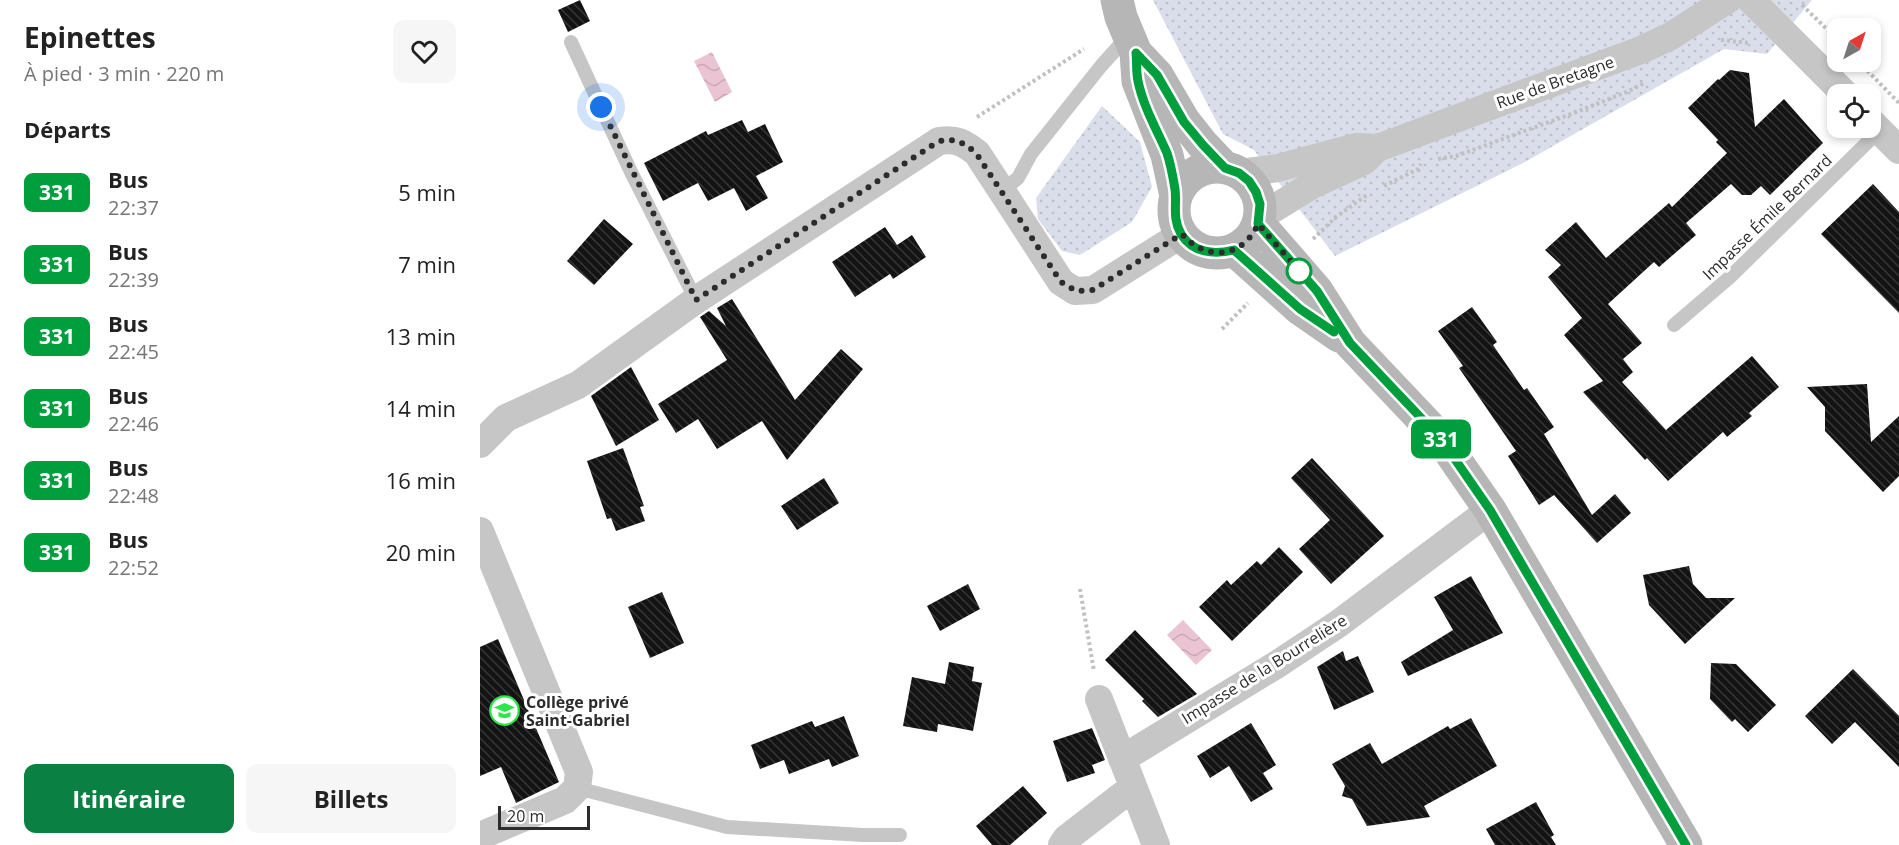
<!DOCTYPE html>
<html lang="fr">
<head>
<meta charset="utf-8">
<style>
  body { margin:0; font-family:"Open Sans",sans-serif; background:#f6f6f6; color:#222; height:100vh; display:flex; flex-direction:column; font-size:22px; white-space:nowrap }
  * { box-sizing:border-box; margin:0 }
  p { font-size:20px; color:#767676 }
  .icon { flex:none; width:33px; height:33px; fill:none; stroke:currentColor; stroke-width:2; stroke-linecap:round; stroke-linejoin:round }
  .map { position:relative; flex:1; overflow:hidden }
  .panel { display:flex; flex-direction:column; background:#fff; width:480px }
  .panel>* { flex:none }
  .badge { padding:0 12px; border-radius:9px; font-size:21px; line-height:39px }
  .needle { width:39px; rotate:39deg }
  .fabs { position:absolute; left:1347px; top:18px; display:grid; gap:12px }
  .fabs a { display:grid; place-items:center; width:54px; height:54px; border-radius:12px; background:#fff; box-shadow:0 3px 9px #0003; font-size:30px }
  .scale { position:absolute; left:18px; bottom:15px; width:92px; box-sizing:border-box; padding-left:6px; border:3px solid #2c2c2c; border-top:0; font-size:16px; line-height:21px; white-space:nowrap; color:#2c2c2c; -webkit-text-stroke:4px #fff; paint-order:stroke }
  .you { position:absolute; width:30px; height:30px; margin:-15px; border:4px solid #fff; border-radius:50%; background:#1a73e8; box-shadow:0 0 0 9px #1a73e833 }
  .map>.badge { position:absolute; translate:-50% -50%; box-shadow:0 0 0 3px #fff }
  h2 { padding:0 24px; font-size:22px; line-height:54px }
  .round { display:grid; place-items:center; flex:none; width:63px; height:63px; border-radius:12px; background:#f6f6f6 }
  .summary { display:flex; align-items:center; justify-content:space-between; height:102px; padding:0 24px }
  h1 { font-size:28px; font-weight:700; line-height:45px }
  .action { display:flex; gap:12px; margin-top:auto; padding:12px 24px }
  .action a { flex:1; height:69px; border-radius:12px; background:#0b8043; color:#fff; font-size:24px; font-weight:700; line-height:69px; text-align:center }
  .action a+a { background:#f6f6f6; color:#222 }
  ul { padding:0; list-style:none }
  li { display:flex; align-items:center; gap:18px; height:72px; padding:0 24px }
  li div { flex:1 }
  li b { display:block; font-size:22px }
  li em { font-style:normal }
  li .badge { min-width:66px; font-weight:700; text-align:center }
  main { display:flex; flex:1; min-height:0 }
  .map>svg:first-child { display:block }
  .grass { fill:url(#grass-dots) }
  .water { fill:url(#water-waves) }
  .building { fill:url(#building-back-hatch) }
  .lines { fill:none; stroke-linecap:round; stroke-linejoin:round }
  .path { stroke:#c0c0c0; stroke-width:4; stroke-dasharray:3 3; stroke-linecap:butt }
  .lane { stroke:#c6c6c6; stroke-width:14 }
  .street { stroke:#c6c6c6; stroke-width:28 }
  .secondary { stroke:#b6b6b6; stroke-width:33 }
  .line-casing { stroke:#fff; stroke-width:14 }
  .line { stroke:#009e3d; stroke-width:9 }
  .walk { stroke:#2c2c2c; stroke-width:6; stroke-dasharray:0 10.8 }
  .stop-dot { fill:#fff; stroke:#009e3d; stroke-width:3 }
  .labels { text-anchor:middle; dominant-baseline:central; stroke-width:6; stroke-linejoin:round; paint-order:stroke }
  .street-label { font-size:16px; fill:#2c2c2c; stroke:#fff }
  .poi-label { font-size:16px; font-weight:bold; fill:#2c2c2c; stroke:#fff; text-anchor:start }
</style>
</head>
<body>
<main>
<section class="panel">
<div class="summary"><div><h1>Epinettes</h1><p>À pied · 3 min · 220 m</p></div><a class="round"><svg class="icon" aria-label="heart" viewBox="0 0 24 24"><path d="M12 20l-8-8c-3-5 5-10 8-4 3-6 11-1 8 4z"/></svg></a></div>
<h2>Départs</h2>
<ul>
<li><span class="badge" style="background:#009e3d;color:#fff">331</span><div><b>Bus</b><p>22:37</p></div><em>5 min</em></li>
<li><span class="badge" style="background:#009e3d;color:#fff">331</span><div><b>Bus</b><p>22:39</p></div><em>7 min</em></li>
<li><span class="badge" style="background:#009e3d;color:#fff">331</span><div><b>Bus</b><p>22:45</p></div><em>13 min</em></li>
<li><span class="badge" style="background:#009e3d;color:#fff">331</span><div><b>Bus</b><p>22:46</p></div><em>14 min</em></li>
<li><span class="badge" style="background:#009e3d;color:#fff">331</span><div><b>Bus</b><p>22:48</p></div><em>16 min</em></li>
<li><span class="badge" style="background:#009e3d;color:#fff">331</span><div><b>Bus</b><p>22:52</p></div><em>20 min</em></li>
</ul>
<div class="action"><a>Itinéraire</a><a>Billets</a></div>
</section>
<div class="map">
<svg width="1419" height="845" viewBox="0 0 1419 845">
  <defs>
    <pattern id="grass-dots" width="8" height="8" patternUnits="userSpaceOnUse" patternTransform="scale(1.5)"><rect width="8" height="8" fill="#d9deea"/><path d="M2 2h.1M6 6h.1" fill="none" stroke="#babfc9" stroke-width="1.8" stroke-linecap="round"/></pattern>
    <pattern id="water-waves" width="16" height="10" patternUnits="userSpaceOnUse" patternTransform="scale(1.5)"><rect width="16" height="10" fill="#ebc4d3"/><path d="M0 5q4-4 8 0t8 0" fill="none" stroke="#caa9b5"/></pattern>
    <pattern id="building-back-hatch" width="6" height="6" patternUnits="userSpaceOnUse" patternTransform="scale(1.5)"><rect width="6" height="6" fill="#131313"/><path d="M-1 5l2 2M0 0l6 6M5-1l2 2" fill="none" stroke="#363636"/></pattern>
  </defs>
  <rect width="100%" height="100%" fill="#fff"/>
  <path class="grass" d="M 673,0 L 1332,0 L 1287,54 L 1244,49 L 1043,163 L 855,256 L 774,150 L 743,134 Z
    M 622,106 L 660,142 L 672,187 L 652,222 L 600,255 L 582,251 L 558,219 L 556,198 Z"/>
  <path class="water" d="M 232,52 L 252,92 L 235,102 L 214,61 Z
    M 703,620 L 732,650 L 716,665 L 687,635 Z"/>
  <path class="building" d="M 100,0 L 110,21 L 88,32 L 78,10 Z
    M 1250,70 L 1269,73 L 1275,127 L 1304,99 L 1343,143 L 1290,195 L 1281,186 L 1271,195 L 1262,195 L 1251,184 L 1206,223 L 1216,235 L 1179,267 L 1174,262 L 1128,304 L 1162,343 L 1143,359 L 1153,372 L 1142,382 L 1186,430 L 1272,356 L 1299,387 L 1269,413 L 1272,416 L 1247,437 L 1243,432 L 1188,481 L 1167,458 L 1165,460 L 1103,392 L 1123,381 L 1084,335 L 1102,318 L 1068,277 L 1081,265 L 1065,250 L 1096,222 L 1126,258 L 1189,203 L 1192,207 L 1247,153 L 1236,142 L 1238,140 L 1208,108 L 1238,79 L 1239,80 Z
    M 262,120 L 268,132 L 285,124 L 303,162 L 276,176 L 288,198 L 266,211 L 254,188 L 228,201 L 218,183 L 183,201 L 164,163 L 226,131 L 228,135 Z
    M 1393,184 L 1419,212 L 1419,313 L 1341,234 Z
    M 124,219 L 153,244 L 114,285 L 87,261 Z
    M 405,227 L 417,245 L 432,235 L 446,257 L 413,279 L 410,274 L 375,297 L 352,262 Z
    M 252,299 L 315,400 L 361,349 L 383,369 L 307,460 L 282,421 L 237,449 L 218,419 L 196,433 L 178,404 L 247,360 L 220,317 L 229,311 L 246,326 L 237,308 Z
    M 992,307 L 1017,342 L 1013,345 L 1044,390 L 1047,388 L 1074,427 L 1064,434 L 1112,515 L 1135,494 L 1151,513 L 1117,543 L 1074,495 L 1059,505 L 1028,456 L 1036,451 L 979,368 L 983,366 L 958,331 Z
    M 151,367 L 179,420 L 136,446 L 111,396 Z
    M 1387,384 L 1391,442 L 1419,416 L 1419,476 L 1403,492 L 1345,431 L 1345,407 L 1327,387 Z
    M 143,448 L 164,506 L 160,507 L 165,521 L 136,531 L 131,518 L 127,519 L 107,461 Z
    M 832,458 L 904,536 L 851,584 L 819,549 L 850,520 L 811,478 Z
    M 344,478 L 359,503 L 317,530 L 301,506 Z
    M 799,547 L 823,572 L 752,641 L 719,607 L 747,580 L 751,585 L 777,561 L 781,565 Z
    M 1209,566 L 1213,584 L 1226,598 L 1255,598 L 1205,644 L 1169,605 L 1163,575 Z
    M 991,576 L 1023,633 L 928,676 L 921,662 L 973,630 L 954,597 Z
    M 488,584 L 500,609 L 460,631 L 447,606 Z
    M 182,592 L 204,643 L 170,658 L 148,607 Z
    M 655,630 L 717,694 L 678,717 L 662,701 L 664,699 L 625,660 Z
    M 18,639 L 79,782 L 36,803 L 21,767 L 0,776 L 0,647 Z
    M 863,651 L 866,661 L 878,656 L 894,692 L 854,710 L 837,667 Z
    M 469,662 L 494,667 L 492,681 L 502,683 L 493,731 L 458,724 L 457,732 L 423,726 L 432,677 L 465,684 Z
    M 1231,663 L 1256,664 L 1296,705 L 1268,732 L 1255,719 L 1252,722 L 1230,699 Z
    M 1373,669 L 1419,716 L 1419,767 L 1375,722 L 1352,744 L 1325,716 Z
    M 364,716 L 379,756 L 352,767 L 349,759 L 309,774 L 304,760 L 280,769 L 271,745 L 332,721 L 335,727 Z
    M 991,718 L 1017,766 L 944,806 L 950,817 L 887,826 L 872,799 L 862,796 L 865,786 L 852,764 L 890,743 L 902,764 L 968,726 L 970,729 Z
    M 771,723 L 796,765 L 783,773 L 793,789 L 771,802 L 749,766 L 730,778 L 717,756 Z
    M 612,728 L 625,760 L 612,765 L 615,773 L 587,782 L 573,741 Z
    M 543,786 L 567,813 L 530,845 L 512,845 L 496,826 Z
    M 1056,802 L 1074,835 L 1071,837 L 1076,845 L 1015,845 L 1006,829 Z"/>
  <g class="lines">
    <path class="path" d="M 1322,5 L 1358,40
      M 1241,40 L 1270,43
      M 1379,62 L 1419,103
      M 497,117 L 604,49
      M 958,159 L 976,156 L 1094,113 L 1149,91 L 1164,83
      M 904,186 L 938,169 L 941,164
      M 833,239 L 856,217 L 887,195
      M 742,329 L 768,303
      M 600,589 L 614,671"/>
    <path class="lane" d="M 91,42 L 151,172 L 216,300
      M 522,191 L 538,178 L 551,154 L 621,66 L 647,37
      M 1194,325 L 1250,277 L 1400,130
      M 97,788 L 247,827 L 383,835 L 420,835"/>
    <path class="street" d="M 1271,0 L 1365,94
      M 1390,121 L 1419,150
      M 759,173 L 798,168 L 876,147 L 896,148 L 903,146 L 1161,50 L 1191,36 L 1247,0
      M 780,217 L 832,185 L 884,161 L 892,153
      M 0,444 L 26,418 L 98,385 L 216,300 L 459,141 C 476,138 484,143 497,153 L 581,282 L 595,291 L 613,290 L 702,234
      M 0,531 L 99,772 L 97,788 L 85,800 L 0,836
      M 619,699 L 676,845
      M 642,759 L 796,665 L 858,624 L 1010,510
      M 582,845 L 587,838 L 653,787"/>
    <path class="secondary" d="M 637,0 L 641,17 L 656,53 L 658,81 L 687,155 L 696,196
      M 659,56 L 677,75 L 704,121 L 723,145 L 745,168
      M694 210a43 43 0 1 1 86 0a43 43 0 1 1-86 0Z
      M 778,223 L 837,291 L 870,343 L 961,439 L 1010,510 L 1206,845
      M 754,250 L 820,309 L 859,336"/>
  </g>
  <g class="lines">
    <defs>
      <path id="line" d="M 854,332 L 820,309 L 754,250 C 734,255 713,253 701,234 C 692,218 697,205 695,189 C 693,177 691,165 687,153 C 677,130 663,106 658,81 C 656,72 657,62 656,53 L 677,75 L 704,122 L 723,145 L 745,168 L 759,173 L 769,181 L 776,192 L 780,204 L 778,224 L 837,291 L 870,343 L 961,439 L 1010,510 L 1206,845"/>
    </defs>
    <use href="#line" class="line-casing"/>
    <use href="#line" class="line"/>
    <path class="walk" d="M 121,107 L 216,300 L 459,141 C 476,138 484,143 496,153 L 581,282 L 596,291 L 613,290 L 702,234 C 726,262 763,258 778,224 L 824,276 L 819,271"/>
  </g>
  <defs>
    <symbol id="school-ring" viewBox="-11 -11 22 22"><circle r="9.5" fill="#fff" stroke="#2ae748" stroke-width="1.5"/><path d="M0-5L7-2L0 1L-7-2ZM-4 1L0 2.5L4 1V4Q0 6-4 4Z" fill="#2ae748"/></symbol>
  </defs>
  <g fill-rule="evenodd">
    <use href="#school-ring" x="8" y="694" width="33" height="33"/>
  </g>
  <circle class="stop-dot" cx="819" cy="271" r="12"/>
  <g class="labels">
    <g class="street-label">
      <text transform="translate(1075 82) rotate(-20)">Rue de Bretagne</text>
      <text transform="translate(1287 217) rotate(-44)">Impasse Émile Bernard</text>
      <text transform="translate(784 669) rotate(-32)">Impasse de la Bourrelière</text>
    </g>
    <g class="poi-label">
      <text x="46" y="702">Collège privé<tspan x="46" dy="18">Saint-Gabriel</tspan></text>
    </g>
  </g>
</svg>
<div class="fabs">
<a><svg class="needle" viewBox="-14 -14 28 28"><path d="M0-13l5 13h-10z" fill="#e53935"/><path d="M0 13l5-13h-10z" fill="#767676"/></svg></a>
<a><svg class="icon" aria-label="locate" viewBox="0 0 24 24"><circle cx="12" cy="12" r="6"/><path d="M12 2v4M12 18v4M2 12h4M18 12h4"/></svg></a>
</div>
<div class="scale">20 m</div>
<div class="you" style="left:121px;top:107px"></div>
<b class="badge" style="left:961px;top:439px;background:#009e3d;color:#fff">331</b>
</div>
</main>
</body>
</html>
